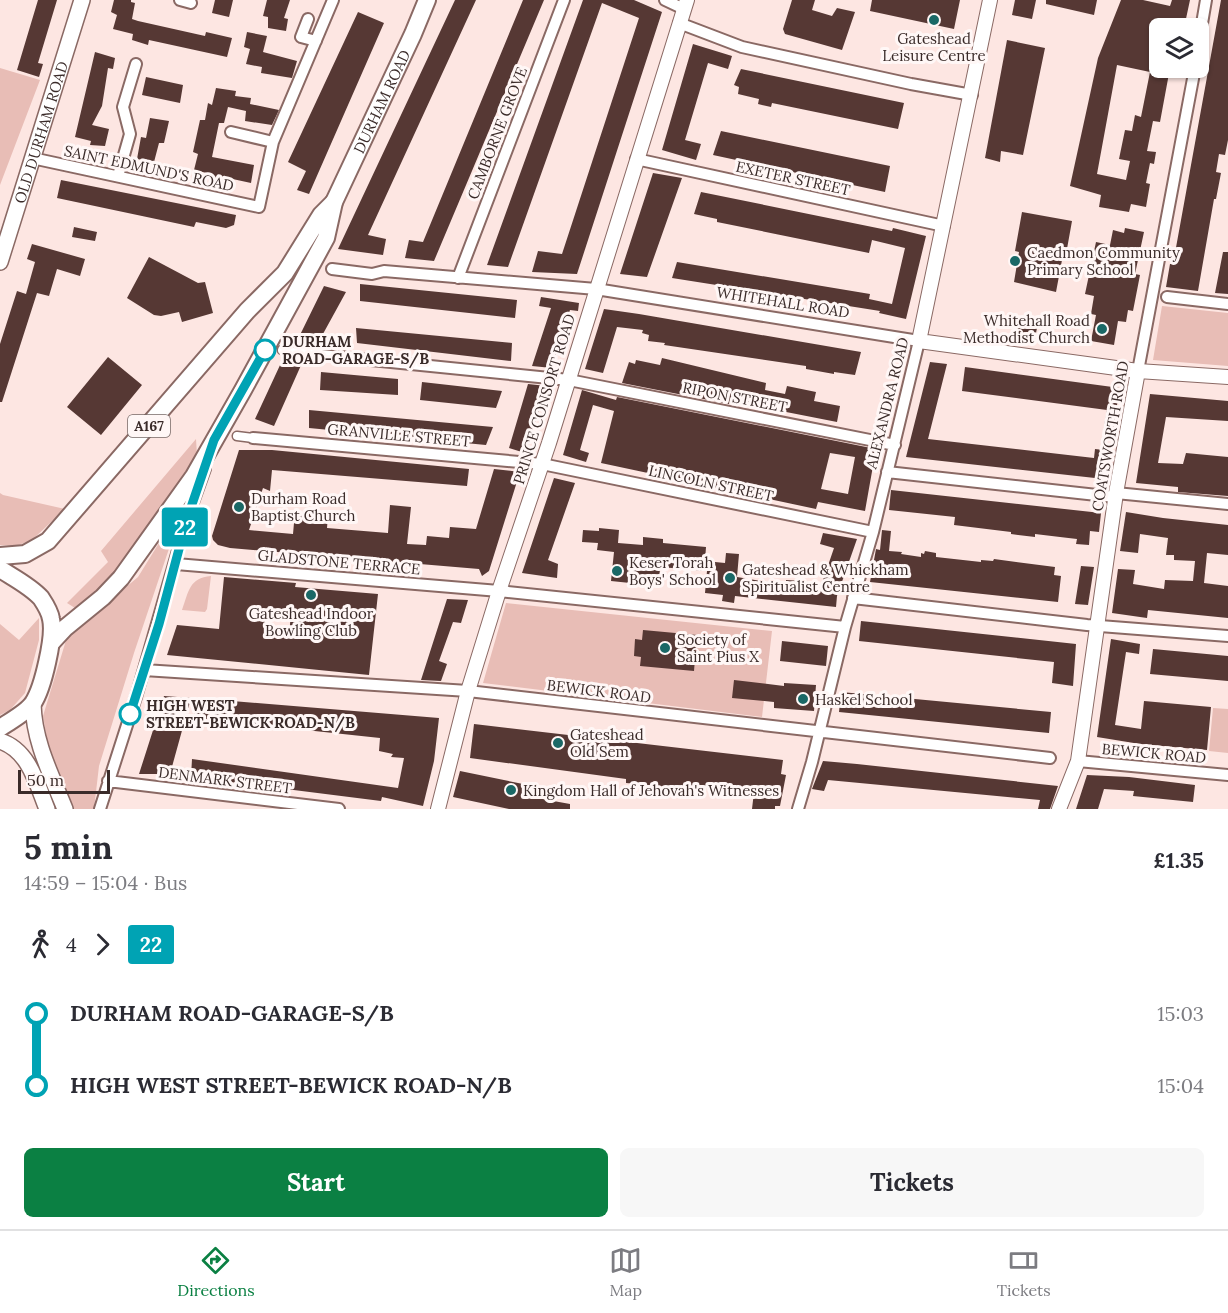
<!DOCTYPE html>
<html lang="en">
<head>
<meta charset="utf-8">
<style>
  body { margin:0; font-family:Lora,serif; background:#f7f7f7; color:#2b2b33; height:100vh; display:flex; flex-direction:column; font-size:22px; white-space:nowrap }
  * { box-sizing:border-box; margin:0 }
  p { font-size:20px; color:#7c7c81 }
  .icon { flex:none; width:33px; height:33px; fill:none; stroke:currentColor; stroke-width:2; stroke-linecap:round; stroke-linejoin:round }
  .map { position:relative; height:809px; overflow:hidden }
  .details { display:flex; flex-direction:column; background:#fff; flex:1 }
  .details>* { flex:none }
  .badge { padding:0 12px; border-radius:4px; font-size:21px; line-height:39px }
  .tools { position:absolute; left:1149px; top:18px; display:grid; gap:12px }
  .tools a { display:grid; place-items:center; width:60px; height:60px; border-radius:9px; background:#fff; box-shadow:0 2px 4px #0004; font-size:30px }
  .scale { position:absolute; left:18px; bottom:15px; width:92px; box-sizing:border-box; padding-left:6px; border:3px solid #3a2b29; border-top:0; font-size:16px; line-height:21px; white-space:nowrap; color:#3a2b29; -webkit-text-stroke:4px #fff7f6; paint-order:stroke }
  .map>.badge { position:absolute; translate:-50% -50%; box-shadow:0 0 0 3px #fff }
  .legs { display:flex; align-items:center; gap:9px; height:66px; padding:0 24px; font-size:20px }
  .legs p { margin-inline-start:auto }
  .overview { display:flex; align-items:center; justify-content:space-between; height:102px; padding:0 24px }
  h1 { font-size:33px; font-weight:800; line-height:45px }
  .cta { display:flex; gap:12px; margin-top:auto; padding:12px 24px }
  .cta a { flex:1; height:69px; border-radius:9px; background:#0b8043; color:#fff; font-size:24px; font-weight:800; line-height:69px; text-align:center }
  .cta a+a { background:#f7f7f7; color:#2b2b33 }
  ul { padding:0 24px; list-style:none }
  li { display:flex; align-items:center; gap:21px; height:72px; font-size:22px }
  li i { display:grid; place-items:center; width:9px; height:100%; margin:0 8px; background:currentColor }
  li i::after { content:''; width:15px; height:15px; margin:-8px; border:4px solid; border-radius:50%; background:#fff }
  li p { margin-inline-start:auto }
  li:first-child i { background:linear-gradient(#0000 50%,currentColor 0) }
  li:last-child i { background:linear-gradient(currentColor 50%,#0000 0) }
  .menu { display:flex; justify-content:space-around; align-items:center; height:84px; border-top:2px solid #e1e1e2; background:#fff; font-size:16px; color:#7c7c81 }
  .menu a { display:grid; justify-items:center; gap:3px }
  .menu .on { color:#0b8043 }
  .map>svg:first-child { display:block }
  .green { fill:#e8bdb6 }
  .building { fill:#563834; fill-rule:evenodd }
  .lines { fill:none; stroke-linecap:round; stroke-linejoin:round }
  .pedestrian-casing { stroke:#8a6964; stroke-width:11 }
  .minor-casing { stroke:#8a6964; stroke-width:14 }
  .tertiary-casing { stroke:#8a6964; stroke-width:16 }
  .secondary-casing { stroke:#8a6964; stroke-width:18 }
  .primary-casing { stroke:#8a6964; stroke-width:20 }
  .pedestrian { stroke:#fff; stroke-width:8 }
  .minor { stroke:#fff; stroke-width:10 }
  .tertiary { stroke:#fff; stroke-width:14 }
  .secondary { stroke:#fff; stroke-width:15 }
  .primary { stroke:#fff; stroke-width:16 }
  .line-1-casing { stroke:#fff; stroke-width:14 }
  .line-1 { stroke:#00a3b4; stroke-width:9 }
  .poi-dot { fill:#1a6866; stroke:#fff7f6; stroke-width:2 }
  .stop-1-dot { fill:#fff; stroke:#00a3b4; stroke-width:3 }
  .labels { text-anchor:middle; dominant-baseline:central; stroke-width:6; stroke-linejoin:round; paint-order:stroke }
  .shield { fill:#fff7f6; stroke:#756866; stroke-width:1.5 }
  .shield-label { font-size:14px; font-weight:bold; fill:#3a2b29 }
  .poi-label { font-size:15px; fill:#3a2b29; stroke:#fff7f6; text-anchor:start }
  .street-label { font-size:15px; fill:#3a2b29; stroke:#fff7f6 }
  .stop-label { font-size:15px; font-weight:bold; fill:#3a2b29; stroke:#fff7f6; text-anchor:start }
</style>
</head>
<body>
<div class="map">
<svg width="1228" height="809" viewBox="0 0 1228 809">
  <rect width="100%" height="100%" fill="#fde6e2"/>
  <path class="green" d="M 0,68 L 40,80 L 0,185 Z
    M 1162,306 L 1228,313 L 1228,366 L 1153,360 Z
    M 196,439 L 197,455 C 161,509 129,571 75,608 L 67,603 L 108,562 L 101,551 Z
    M 0,493 L 3,495 L 65,509 L 32,540 L 16,546 L 0,545 Z
    M 185,501 L 134,653 L 99,766 L 94,809 L 72,809 L 48,746 L 43,716 L 67,637 L 138,577 Z
    M 211,576 L 207,609 L 205,612 L 182,610 C 189,591 189,578 211,576 Z
    M 506,603 L 772,631 L 762,717 L 483,683 Z
    M 39,618 L 39,640 L 25,693 L 10,710 L 0,715 L 0,624 L 19,640 Z
    M 1213,708 L 1228,709 L 1228,753 L 1209,751 Z"/>
  <path class="building" d="M 38,0 L 57,0 L 38,63 L 43,64 L 39,77 L 17,70 Z
    M 114,0 L 131,0 L 131,2 L 135,3 L 132,19 L 138,21 L 205,36 L 206,32 L 232,38 L 227,57 L 149,40 L 148,45 L 132,40 L 133,34 L 113,29 L 117,15 L 111,12 Z
    M 215,0 L 233,0 L 229,17 L 212,13 Z
    M 267,0 L 290,0 L 284,18 L 288,19 L 286,31 L 268,28 L 268,17 L 263,16 Z
    M 455,0 L 476,0 L 368,235 L 386,239 L 383,255 L 338,249 Z
    M 523,0 L 544,0 L 434,261 L 405,258 L 409,240 L 423,242 Z
    M 583,0 L 634,0 L 662,12 L 577,274 L 532,272 L 538,251 L 562,254 L 639,18 L 602,3 L 508,267 L 487,265 Z
    M 792,0 L 815,0 L 812,10 L 832,16 L 837,8 L 855,12 L 842,50 L 785,34 L 783,29 Z
    M 872,0 L 960,0 L 954,29 L 870,11 Z
    M 1015,0 L 1036,0 L 1032,19 L 1012,15 Z
    M 1046,0 L 1097,0 L 1094,15 L 1046,4 Z
    M 1121,0 L 1143,0 L 1170,6 L 1172,0 L 1190,0 L 1184,28 L 1160,28 L 1160,68 L 1170,68 L 1160,122 L 1153,121 L 1147,151 L 1156,152 L 1154,164 L 1150,163 L 1146,183 L 1150,184 L 1146,207 L 1131,204 L 1129,212 L 1099,207 L 1101,195 L 1070,186 L 1098,58 ZM 1117,65 L 1150,72 L 1141,117 L 1135,115 L 1132,131 L 1125,130 L 1119,159 L 1130,161 L 1126,180 L 1097,174 Z
    M 1221,0 L 1228,0 L 1228,140 L 1225,155 L 1219,154 L 1216,172 L 1221,173 L 1216,199 L 1214,199 L 1198,291 L 1166,287 L 1170,264 L 1173,264 Z
    M 358,12 L 384,23 L 309,194 L 297,190 L 306,171 L 288,162 Z
    M 247,32 L 267,36 L 263,52 L 297,61 L 292,78 L 261,73 L 262,67 L 246,64 L 250,49 L 244,47 Z
    M 1007,40 L 1045,48 L 1023,155 L 1001,151 L 1000,162 L 985,158 Z
    M 693,44 L 732,56 L 728,69 L 708,63 L 685,140 L 701,144 L 696,160 L 662,150 Z
    M 95,52 L 115,58 L 113,69 L 108,68 L 102,106 L 92,125 L 109,129 L 105,146 L 90,145 L 91,141 L 75,137 Z
    M 741,69 L 904,103 L 898,129 L 772,103 L 771,107 L 758,104 L 759,99 L 738,94 L 739,87 L 734,85 Z
    M 146,77 L 183,85 L 180,103 L 142,95 Z
    M 216,88 L 236,91 L 235,96 L 251,98 L 250,104 L 279,110 L 272,125 L 245,121 L 246,111 L 228,107 L 224,123 L 219,123 L 212,157 L 254,165 L 251,183 L 228,178 L 227,183 L 210,179 L 211,174 L 194,170 L 198,154 L 193,152 L 200,120 L 205,120 L 208,103 L 212,105 Z
    M 150,118 L 169,121 L 164,143 L 159,143 L 154,162 L 137,159 L 141,137 L 146,138 Z
    M 721,131 L 890,166 L 885,192 L 713,155 Z
    M 653,173 L 682,178 L 647,277 L 620,274 Z
    M 61,180 L 236,215 L 234,225 L 226,228 L 196,222 L 194,227 L 57,198 Z
    M 701,192 L 892,231 L 893,228 L 926,236 L 906,319 L 879,313 L 880,311 L 672,278 L 677,262 L 870,294 L 869,299 L 892,304 L 905,248 L 872,240 L 869,253 L 717,222 L 717,219 L 694,214 Z
    M 1022,212 L 1072,221 L 1065,260 L 1062,260 L 1056,292 L 1014,282 L 1019,252 L 1015,251 Z
    M 74,227 L 97,232 L 95,241 L 72,237 Z
    M 1125,228 L 1144,232 L 1135,274 L 1140,275 L 1133,311 L 1128,310 L 1126,322 L 1118,321 L 1114,345 L 1091,341 L 1096,315 L 1091,314 L 1094,296 L 1085,294 L 1096,242 L 1110,245 L 1113,230 L 1124,233 Z
    M 32,244 L 85,259 L 80,276 L 57,269 L 49,296 L 37,293 L 2,402 L 0,402 L 0,344 L 17,291 L 26,294 L 35,262 L 27,259 Z
    M 1223,252 L 1228,252 L 1228,294 L 1215,293 Z
    M 149,257 L 198,283 L 205,282 L 213,313 L 182,322 L 179,312 L 161,316 L 154,315 L 127,298 Z
    M 360,284 L 517,300 L 515,318 L 360,301 Z
    M 324,286 L 346,292 L 318,343 L 298,339 Z
    M 541,297 L 579,303 L 578,311 L 570,310 L 552,368 L 532,366 L 551,308 L 539,306 Z
    M 604,309 L 639,314 L 861,352 L 855,375 L 834,372 L 834,374 L 806,369 L 806,366 L 664,345 L 665,343 L 648,341 L 649,335 L 642,333 L 643,330 L 617,327 L 603,373 L 585,369 Z
    M 1018,320 L 1038,323 L 1035,338 L 1016,335 Z
    M 356,328 L 512,343 L 511,361 L 357,343 Z
    M 108,357 L 142,385 L 101,435 L 67,407 Z
    M 662,358 L 766,383 L 765,390 L 785,394 L 787,386 L 816,392 L 814,401 L 840,406 L 837,422 L 730,401 L 729,404 L 622,383 L 629,362 L 635,364 L 636,360 L 660,365 Z
    M 930,362 L 947,364 L 928,439 L 1094,458 L 1095,449 L 1112,451 L 1111,460 L 1106,460 L 1104,479 L 906,457 Z
    M 281,363 L 302,363 L 274,426 L 255,419 Z
    M 965,367 L 1120,388 L 1113,428 L 1104,426 L 1107,410 L 962,391 Z
    M 321,372 L 398,379 L 398,395 L 320,390 Z
    M 422,382 L 502,391 L 496,408 L 420,400 Z
    M 528,384 L 547,386 L 525,453 L 509,448 Z
    M 582,390 L 616,400 L 617,397 L 876,449 L 865,511 L 818,502 L 816,509 L 601,463 L 614,411 L 593,405 L 580,450 L 589,453 L 586,462 L 563,455 ZM 830,453 L 855,457 L 848,494 L 821,489 Z
    M 1150,394 L 1228,401 L 1228,421 L 1166,417 L 1158,463 L 1183,464 L 1186,453 L 1228,457 L 1228,496 L 1178,492 L 1178,487 L 1136,483 Z
    M 309,410 L 493,427 L 486,445 L 309,428 Z
    M 239,450 L 272,450 L 469,469 L 467,486 L 272,470 L 270,491 L 263,488 L 249,530 L 293,534 L 295,512 L 328,515 L 327,528 L 388,533 L 390,505 L 411,507 L 407,544 L 426,545 L 427,536 L 449,538 L 450,527 L 476,529 L 494,469 L 520,472 L 489,571 L 482,576 L 479,569 L 230,548 L 218,545 L 213,540 L 212,536 Z
    M 554,478 L 575,483 L 548,560 L 558,564 L 557,578 L 522,573 Z
    M 891,490 L 1101,513 L 1099,532 L 1090,531 L 1089,545 L 1076,544 L 1077,539 L 1060,537 L 1035,534 L 1035,537 L 1011,534 L 1011,532 L 954,525 L 955,517 L 889,510 Z
    M 1126,512 L 1163,518 L 1228,525 L 1228,555 L 1207,553 L 1204,583 L 1228,586 L 1228,618 L 1148,610 L 1147,618 L 1112,613 L 1118,569 L 1135,570 L 1133,584 L 1164,589 L 1165,580 L 1193,581 L 1195,561 L 1174,560 L 1174,555 L 1166,555 L 1168,538 L 1140,534 L 1138,553 L 1120,551 Z
    M 599,528 L 619,530 L 618,543 L 643,545 L 643,537 L 663,539 L 663,543 L 706,547 L 705,561 L 725,563 L 726,553 L 739,554 L 737,577 L 786,585 L 786,580 L 802,581 L 801,587 L 820,589 L 834,548 L 820,544 L 823,533 L 857,539 L 837,596 L 836,607 L 735,596 L 734,603 L 722,601 L 723,595 L 705,593 L 707,571 L 660,567 L 659,586 L 611,581 L 614,552 L 597,550 L 598,543 L 582,542 L 583,530 L 599,531 Z
    M 882,530 L 891,531 L 889,551 L 902,552 L 901,554 L 921,557 L 921,553 L 924,554 L 925,551 L 936,553 L 936,557 L 981,562 L 981,560 L 993,561 L 994,559 L 1055,567 L 1054,575 L 1061,576 L 1058,602 L 870,582 L 876,549 L 880,550 Z
    M 1081,566 L 1094,567 L 1088,605 L 1075,604 Z
    M 224,577 L 296,583 L 295,587 L 378,594 L 369,675 L 167,655 L 177,625 L 219,629 ZM 267,609 L 291,611 L 289,638 L 264,636 Z
    M 447,599 L 468,600 L 461,623 L 453,622 L 439,661 L 447,664 L 441,681 L 421,680 Z
    M 861,621 L 1076,644 L 1073,686 L 1052,683 L 1054,662 L 859,641 Z
    M 643,630 L 697,635 L 694,671 L 640,666 L 641,657 L 634,656 L 635,639 L 642,640 Z
    M 1111,639 L 1140,644 L 1139,654 L 1126,652 L 1115,725 L 1141,729 L 1144,701 L 1211,707 L 1207,750 L 1140,744 L 1097,737 Z
    M 782,641 L 828,646 L 826,666 L 780,661 Z
    M 1153,649 L 1228,656 L 1228,681 L 1150,674 Z
    M 734,680 L 784,686 L 784,683 L 816,685 L 814,711 L 774,708 L 774,702 L 732,698 Z
    M 841,692 L 1051,712 L 1049,733 L 839,712 Z
    M 164,696 L 191,698 L 170,774 L 139,774 Z
    M 196,698 L 439,718 L 434,761 L 423,806 L 382,797 L 381,801 L 191,777 L 192,759 L 398,788 L 404,758 L 391,757 L 393,754 L 379,751 L 380,738 L 194,718 Z
    M 474,724 L 783,760 L 781,774 L 786,775 L 780,806 L 775,806 L 775,809 L 752,809 L 754,792 L 738,789 L 699,785 L 698,790 L 648,785 L 626,783 L 626,779 L 470,758 Z
    M 823,761 L 857,764 L 1058,786 L 1050,809 L 1038,809 L 1040,800 L 828,780 L 824,791 L 812,789 Z
    M 460,771 L 528,785 L 526,796 L 570,804 L 570,809 L 509,809 L 453,797 Z
    M 1087,775 L 1129,777 L 1195,785 L 1193,802 L 1133,796 L 1134,791 L 1104,789 L 1098,809 L 1076,809 Z"/>
  <g class="lines">
    <defs>
      <path id="pedestrian" d="M 282,350 L 301,353
        M 237,436 L 253,438"/>
      <path id="minor" d="M 180,0 L 191,3
        M 665,0 L 684,9
        M 308,19 L 301,37 L 316,41
        M 679,23 L 742,47 L 911,84 L 972,95
        M 1198,47 L 1206,0
        M 231,132 L 273,142
        M 32,158 L 259,207 L 273,142 L 333,0
        M 636,159 L 944,226
        M 118,176 L 130,134 L 123,107 L 136,64
        M 332,269 L 372,274 L 384,271 L 596,289 L 919,341 L 873,532 L 845,627 L 812,762 L 798,809
        M 458,278 L 564,0
        M 1167,297 L 1228,304
        M 301,353 L 569,380 L 895,445
        M 1138,371 L 1195,68
        M 253,438 L 542,464 L 873,532
        M 887,472 L 1115,497
        M 1116,493 L 1228,504
        M 176,564 L 499,591 L 845,627
        M 853,598 L 1087,625 L 1228,636
        M 144,670 L 468,691 L 1050,758
        M 1078,761 L 1228,775
        M 108,781 L 339,809
        M 100,809 L 136,697 L 187,519 L 205,469"/>
      <path id="tertiary" d="M 990,0 L 919,341 L 1138,371 L 1228,377
        M 438,809 L 468,691 L 499,591 L 549,443 L 687,0
        M 1059,809 L 1078,761 L 1116,493 L 1138,371"/>
      <g id="secondary">
        <path id="s1" d="M 0,262 L 82,0"/>
        <path d="M 33,704 C 34,742 51,774 65,809"/>
        <path d="M 0,741 C 29,750 37,784 47,809"/>
      </g>
      <g id="primary">
        <path d="M 0,556 L 25,554 L 48,541 L 247,311 L 285,273 L 321,215 L 334,202"/>
        <path d="M 0,569 C 14,578 30,586 41,598 C 45,604 50,612 51,619 C 55,636 43,688 33,703 C 26,713 10,721 0,728"/>
        <path id="s2" d="M 52,642 L 65,628 L 103,597 L 121,578 L 194,476 L 243,390 L 326,238 L 334,202 L 413,34 L 427,0"/>
      </g>
    </defs>
    <use href="#pedestrian" class="pedestrian-casing"/>
    <use href="#minor" class="minor-casing"/>
    <use href="#tertiary" class="tertiary-casing"/>
    <use href="#secondary" class="secondary-casing"/>
    <use href="#primary" class="primary-casing"/>
    <use href="#pedestrian" class="pedestrian"/>
    <use href="#minor" class="minor"/>
    <use href="#tertiary" class="tertiary"/>
    <use href="#secondary" class="secondary"/>
    <use href="#primary" class="primary"/>
  </g>
  <g class="lines">
    <defs>
      <path id="line-1" d="M 130,714 L 159,624 L 187,519 L 214,440 L 265,350"/>
    </defs>
    <use href="#line-1" class="line-1-casing"/>
    <use href="#line-1" class="line-1"/>
  </g>
  <g class="poi-dot">
    <circle cx="934" cy="20" r="6"/>
    <circle cx="1015" cy="261" r="6"/>
    <circle cx="1102" cy="329" r="6"/>
    <circle cx="239" cy="507" r="6"/>
    <circle cx="617" cy="571" r="6"/>
    <circle cx="730" cy="578" r="6"/>
    <circle cx="311" cy="595" r="6"/>
    <circle cx="665" cy="648" r="6"/>
    <circle cx="803" cy="699" r="6"/>
    <circle cx="558" cy="743" r="6"/>
    <circle cx="511" cy="790" r="6"/>
  </g>
  <g class="stop-1-dot">
    <circle cx="265" cy="350" r="10"/>
    <circle cx="130" cy="714" r="10"/>
  </g>
  <g class="labels">
    <rect class="shield" x="128" y="415" width="42" height="22" rx="4.5"/>
    <g class="shield-label">
      <text x="149" y="426">A167</text>
    </g>
    <g class="poi-label">
      <text x="934" y="38" text-anchor="middle">Gateshead<tspan x="934" dy="17">Leisure Centre</tspan></text>
      <text x="1027" y="252">Caedmon Community<tspan x="1027" dy="17">Primary School</tspan></text>
      <text x="1090" y="320" text-anchor="end">Whitehall Road<tspan x="1090" dy="17">Methodist Church</tspan></text>
      <text x="251" y="498">Durham Road<tspan x="251" dy="17">Baptist Church</tspan></text>
      <text x="629" y="562">Keser Torah<tspan x="629" dy="17">Boys' School</tspan></text>
      <text x="742" y="569">Gateshead &amp; Whickham<tspan x="742" dy="17">Spiritualist Centre</tspan></text>
      <text x="311" y="613" text-anchor="middle">Gateshead Indoor<tspan x="311" dy="17">Bowling Club</tspan></text>
      <text x="677" y="639">Society of<tspan x="677" dy="17">Saint Pius X</tspan></text>
      <text x="815" y="699">Haskel School</text>
      <text x="570" y="734">Gateshead<tspan x="570" dy="17">Old Sem</tspan></text>
      <text x="523" y="790">Kingdom Hall of Jehovah's Witnesses</text>
    </g>
    <g class="street-label">
      <text stroke="none"><textPath href="#s2" startOffset="640">DURHAM ROAD</textPath></text>
      <text stroke="none"><textPath href="#s1" startOffset="136">OLD DURHAM ROAD</textPath></text>
      <text transform="translate(497 133) rotate(-69)">CAMBORNE GROVE</text>
      <text transform="translate(149 168) rotate(12)">SAINT EDMUND'S ROAD</text>
      <text transform="translate(793 178) rotate(12)">EXETER STREET</text>
      <text transform="translate(783 302) rotate(9)">WHITEHALL ROAD</text>
      <text transform="translate(735 397) rotate(11)">RIPON STREET</text>
      <text transform="translate(544 399) rotate(-73)">PRINCE CONSORT ROAD</text>
      <text transform="translate(887 403) rotate(-76)">ALEXANDRA ROAD</text>
      <text transform="translate(399 435) rotate(5)">GRANVILLE STREET</text>
      <text transform="translate(1110 436) rotate(-80)">COATSWORTH ROAD</text>
      <text transform="translate(711 483) rotate(12)">LINCOLN STREET</text>
      <text transform="translate(339 562) rotate(5)">GLADSTONE TERRACE</text>
      <text transform="translate(599 691) rotate(7)">BEWICK ROAD</text>
      <text transform="translate(1154 753) rotate(5)">BEWICK ROAD</text>
      <text transform="translate(225 780) rotate(7)">DENMARK STREET</text>
    </g>
    <g class="stop-label">
      <text x="282" y="341">DURHAM<tspan x="282" dy="17">ROAD-GARAGE-S/B</tspan></text>
      <text x="146" y="705">HIGH WEST<tspan x="146" dy="17">STREET-BEWICK ROAD-N/B</tspan></text>
    </g>
  </g>
</svg>
<div class="tools">
<a><svg class="icon" aria-label="layers" viewBox="0 0 24 24"><path d="M12 4l9 5-9 5-9-5zM3 14l9 5 9-5"/></svg></a>
</div>
<div class="scale">50 m</div>
<b class="badge" style="left:185px;top:527px;background:#00a3b4;color:#fff">22</b>
</div>
<section class="details">
<div class="overview"><div><h1>5 min</h1><p>14:59 – 15:04 · Bus</p></div><b>£1.35</b></div>
<div class="legs"><svg class="icon" aria-label="walk" viewBox="0 0 24 24"><circle cx="13" cy="4" r="2"/><path d="M13 8l-2 6 4 7M11 14l-3 7M7 12l3-4h3l4 4"/></svg>4<svg class="icon" aria-label="forward" viewBox="0 0 24 24"><path d="M9 5l7 7-7 7"/></svg><b class="badge" style="background:#00a3b4;color:#fff">22</b></div>
<ul>
<li><i style="color:#00a3b4"></i><b>DURHAM ROAD-GARAGE-S/B</b><p>15:03</p></li>
<li><i style="color:#00a3b4"></i><b>HIGH WEST STREET-BEWICK ROAD-N/B</b><p>15:04</p></li>
</ul>
<div class="cta"><a>Start</a><a>Tickets</a></div>
</section>
<nav class="menu">
<a class="on"><svg class="icon" aria-label="directions" viewBox="0 0 24 24"><path d="M12 3l9 9-9 9-9-9zM9 14v-3h6M13 9l2 2-2 2"/></svg>Directions</a>
<a><svg class="icon" aria-label="map" viewBox="0 0 24 24"><path d="M3 6l6-2 6 2 6-2v14l-6 2-6-2-6 2zM9 4v14M15 6v14"/></svg>Map</a>
<a><svg class="icon" aria-label="tickets" viewBox="0 0 24 24"><path d="M3 7h18v10H3zM15 7v10"/></svg>Tickets</a>
</nav>
</body>
</html>
